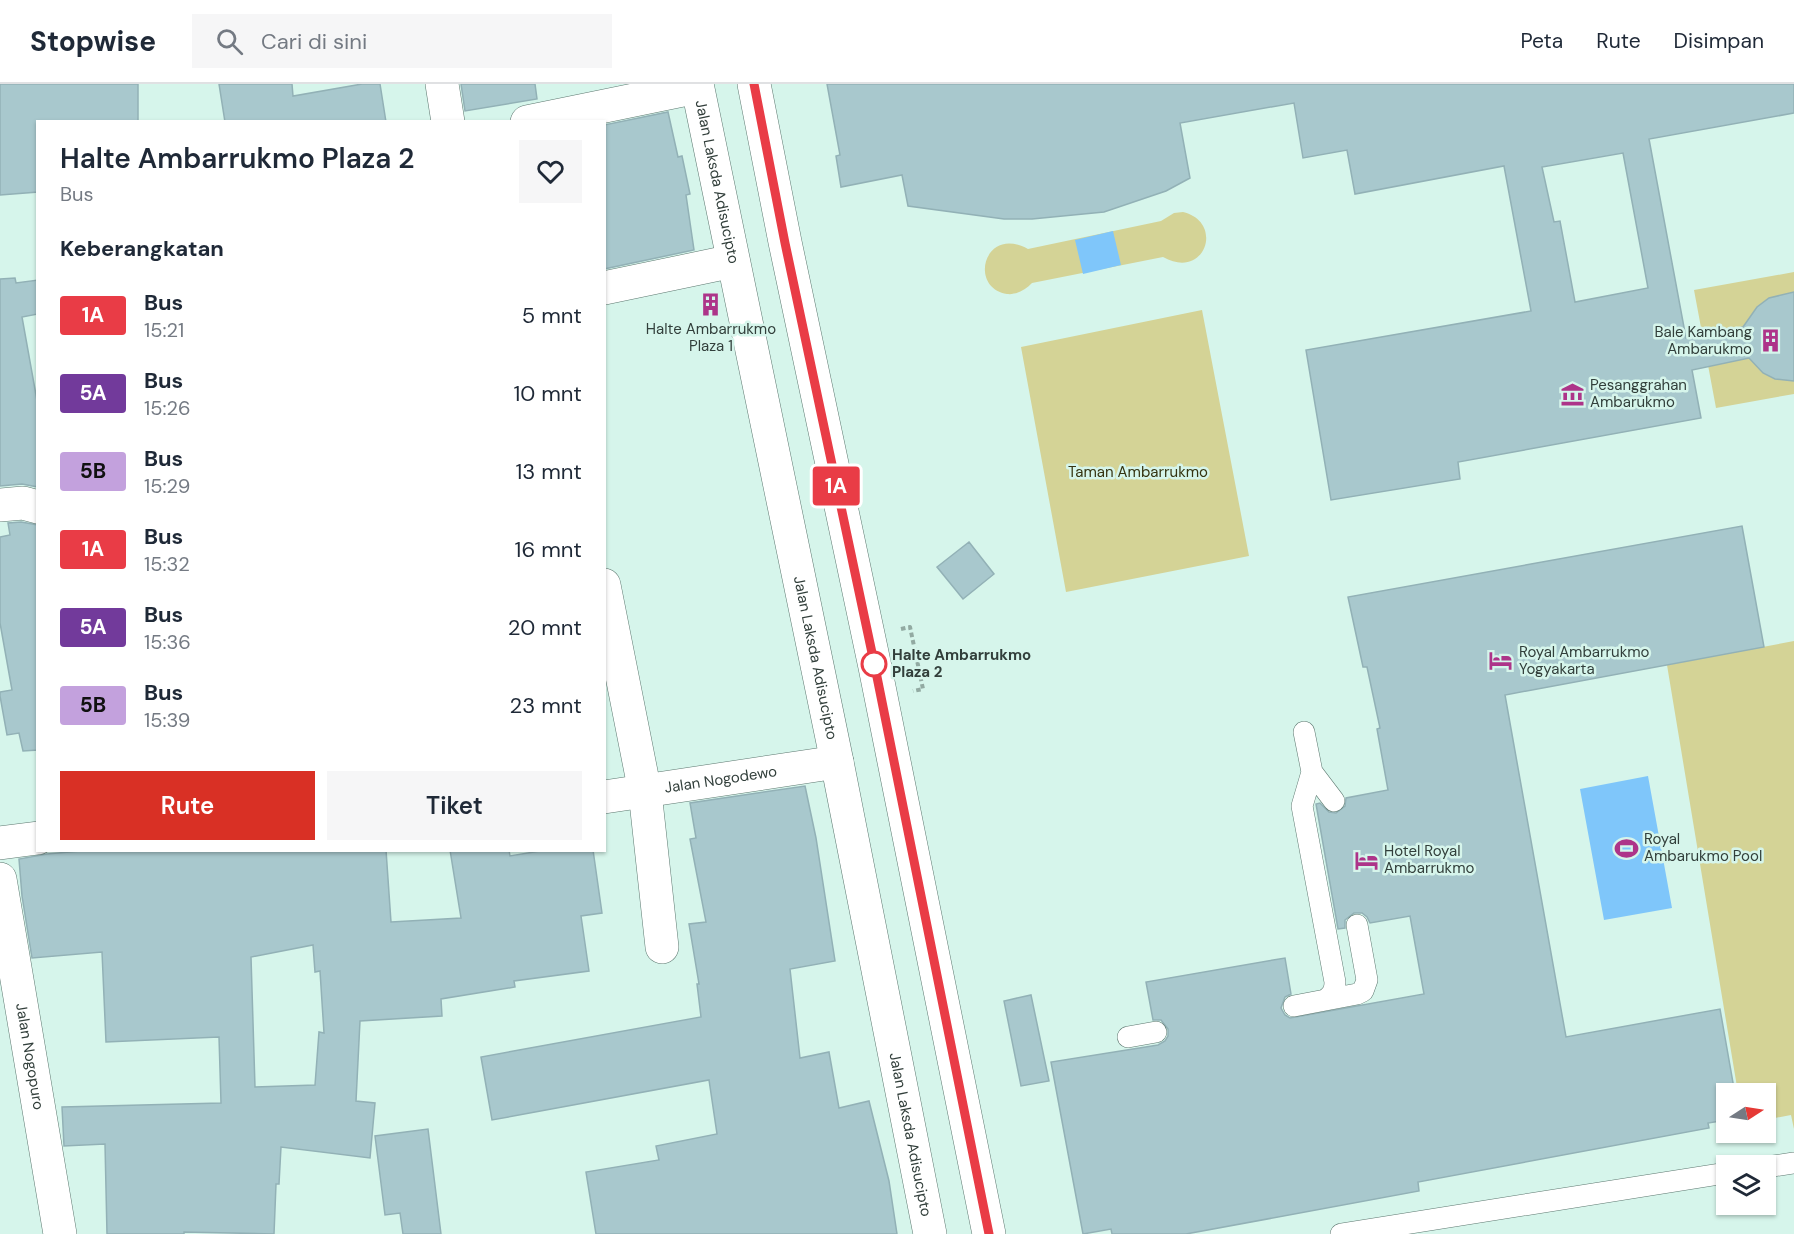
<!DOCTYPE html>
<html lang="id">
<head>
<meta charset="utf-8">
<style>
  body { margin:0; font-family:"DM Sans",sans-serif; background:#f6f6f7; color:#1f2937; height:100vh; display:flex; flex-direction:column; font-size:22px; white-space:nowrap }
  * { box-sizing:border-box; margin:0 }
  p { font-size:20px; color:#747a83 }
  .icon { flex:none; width:33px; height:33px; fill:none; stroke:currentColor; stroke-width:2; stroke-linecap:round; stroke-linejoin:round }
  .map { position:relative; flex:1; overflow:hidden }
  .sheet { position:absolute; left:36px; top:36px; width:570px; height:732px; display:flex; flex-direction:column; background:#fff; border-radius:0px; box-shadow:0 2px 4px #0004 }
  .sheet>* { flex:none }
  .badge { padding:0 12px; border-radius:4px; font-size:21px; line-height:39px }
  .needle { width:39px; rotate:78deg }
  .controls { position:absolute; left:1716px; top:999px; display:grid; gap:12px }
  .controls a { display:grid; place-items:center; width:60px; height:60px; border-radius:0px; background:#fff; box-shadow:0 2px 4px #0004; font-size:30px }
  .map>.badge { position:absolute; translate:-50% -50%; box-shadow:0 0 0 3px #fff }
  h2 { padding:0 24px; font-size:22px; line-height:54px }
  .round { display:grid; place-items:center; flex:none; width:63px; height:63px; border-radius:0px; background:#f6f6f7 }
  .overview { display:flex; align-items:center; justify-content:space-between; height:102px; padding:0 24px }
  h1 { font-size:28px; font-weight:600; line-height:45px }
  .cta { display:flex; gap:12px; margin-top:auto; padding:12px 24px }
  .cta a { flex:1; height:69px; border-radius:0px; background:#d93025; color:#fff; font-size:24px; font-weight:600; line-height:69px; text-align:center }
  .cta a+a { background:#f6f6f7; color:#1f2937 }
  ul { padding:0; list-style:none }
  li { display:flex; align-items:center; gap:18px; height:78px; padding:0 24px }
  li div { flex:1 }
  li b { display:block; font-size:22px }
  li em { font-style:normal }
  li .badge { min-width:66px; font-weight:700; text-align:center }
  header { display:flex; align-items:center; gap:36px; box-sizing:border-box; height:84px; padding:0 30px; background:#fff; border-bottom:2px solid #e0e1e3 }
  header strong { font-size:28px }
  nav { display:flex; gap:33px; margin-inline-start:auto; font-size:21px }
  .search { width:420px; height:54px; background:#f6f6f7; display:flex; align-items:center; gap:15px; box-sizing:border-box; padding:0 21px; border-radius:0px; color:#747a83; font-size:22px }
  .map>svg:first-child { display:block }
  .green { fill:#d4d396 }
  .water { fill:#7fc6fa }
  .building { fill:#a8c8cd; stroke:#92b1b6; stroke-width:1.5; fill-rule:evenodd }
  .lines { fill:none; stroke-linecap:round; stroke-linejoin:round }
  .service-casing { stroke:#5d7870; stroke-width:22 }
  .minor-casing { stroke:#5d7870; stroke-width:34 }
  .tertiary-casing { stroke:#5d7870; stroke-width:34 }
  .primary-casing { stroke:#5d7870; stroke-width:34 }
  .path { stroke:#92aaa2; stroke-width:4; stroke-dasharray:4.5 3; stroke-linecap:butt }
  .service { stroke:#fff; stroke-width:21 }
  .minor { stroke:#fff; stroke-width:33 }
  .tertiary { stroke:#fff; stroke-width:33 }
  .primary { stroke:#fff; stroke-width:33 }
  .line-casing { stroke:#fff; stroke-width:14 }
  .line { stroke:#e93c46; stroke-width:9 }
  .stop-dot { fill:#fff; stroke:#e93c46; stroke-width:3 }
  .labels { text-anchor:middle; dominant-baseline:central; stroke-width:5; stroke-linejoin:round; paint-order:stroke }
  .street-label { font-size:15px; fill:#323f3b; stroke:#d6f5eb }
  .poi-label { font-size:15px; fill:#323f3b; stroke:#d6f5eb; text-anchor:start }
  .park-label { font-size:15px; fill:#353411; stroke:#d6f5eb }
  .stop-label { font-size:15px; font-weight:bold; fill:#323f3b; stroke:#d6f5eb; text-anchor:start }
</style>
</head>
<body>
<header>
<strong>Stopwise</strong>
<div class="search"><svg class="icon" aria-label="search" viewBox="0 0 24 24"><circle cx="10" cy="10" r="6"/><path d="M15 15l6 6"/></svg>Cari di sini</div>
<nav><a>Peta</a><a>Rute</a><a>Disimpan</a></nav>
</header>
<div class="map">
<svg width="1794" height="1150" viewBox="0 0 1794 1150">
  <rect width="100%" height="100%" fill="#d6f5eb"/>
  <path class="green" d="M 1183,128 C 1225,138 1205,197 1163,173 L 1032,199 C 1025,206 1017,211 1007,210 C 968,204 984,141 1028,165 L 1161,137 L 1174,129 Z
    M 1794,188 L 1794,310 L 1716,324 L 1694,206 Z
    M 1202,226 L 1249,472 L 1066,508 L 1021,263 Z
    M 1794,557 L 1794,1045 L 1791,1031 L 1770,1035 L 1769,1032 L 1766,1033 L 1766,1010 L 1738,1009 L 1667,581 Z"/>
  <path class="water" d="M 1113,147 L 1121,181 L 1083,190 L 1075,156 Z
    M 1648,692 L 1672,824 L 1604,836 L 1580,705 Z"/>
  <path class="building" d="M 0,0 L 138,0 L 138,38 L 38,38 L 38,108 L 0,111 Z
    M 219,0 L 292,0 L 293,12 L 362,0 L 380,0 L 386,38 L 225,38 Z
    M 461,0 L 535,0 L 537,15 L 465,27 Z
    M 827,0 L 1794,0 L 1794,29 L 1649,55 L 1686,254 L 1743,243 L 1757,223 L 1769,214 L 1794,208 L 1794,297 L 1775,295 L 1763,289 L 1749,274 L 1692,286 L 1701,334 L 1458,378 L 1460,395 L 1331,416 L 1306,266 L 1531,227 L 1504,82 L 1355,110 L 1347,66 L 1303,74 L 1294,19 L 1180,39 L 1190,94 L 1166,107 L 1104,128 L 1032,135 L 1004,135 L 908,122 L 902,91 L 841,103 L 836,72 L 840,71 ZM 1623,69 L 1648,204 L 1575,218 L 1560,137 L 1554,138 L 1542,83 Z
    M 668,28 L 678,73 L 682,72 L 690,110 L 686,111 L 694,166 L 604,185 L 604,41 Z
    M 15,194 L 16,199 L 38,196 L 38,230 L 22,233 L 38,322 L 38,403 L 22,400 L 0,402 L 0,195 Z
    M 21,438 L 38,441 L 38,666 L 23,667 L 19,649 L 7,651 L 0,612 L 0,608 L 12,606 L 0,539 L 0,453 L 10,451 L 8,439 Z
    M 1742,442 L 1764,563 L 1505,611 L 1566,953 L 1720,925 L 1735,1010 L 1726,1010 L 1726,1036 L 1708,1039 L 1709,1044 L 1418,1098 L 1419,1107 L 1186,1150 L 1112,1150 L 1111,1145 L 1083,1150 L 1051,978 L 1158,961 L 1165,957 L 1168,952 L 1168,945 L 1161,936 L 1153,936 L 1146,898 L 1285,874 L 1291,910 L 1285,913 L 1281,924 L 1285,931 L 1290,934 L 1424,910 L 1410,832 L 1370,839 L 1367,833 L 1362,829 L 1354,829 L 1345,836 L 1345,844 L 1338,845 L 1316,720 L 1320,719 L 1329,728 L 1336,729 L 1345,722 L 1346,714 L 1388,706 L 1377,645 L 1380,644 L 1367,583 L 1363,583 L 1348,513 Z
    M 969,458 L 994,490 L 963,515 L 937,483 Z
    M 805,702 L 816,754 L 835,877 L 790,885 L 800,974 L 829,968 L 839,1024 L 869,1017 L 889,1097 L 897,1150 L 596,1150 L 586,1088 L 659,1076 L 656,1062 L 717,1050 L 709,996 L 492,1036 L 481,973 L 701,933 L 697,900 L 699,900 L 689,840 L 706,838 L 690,755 L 696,754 L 690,719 Z
    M 92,766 L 386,766 L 391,838 L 461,834 L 450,766 L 509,766 L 510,772 L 546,766 L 593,766 L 602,829 L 581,832 L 589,887 L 514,897 L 515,903 L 441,915 L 442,932 L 360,937 L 356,1017 L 375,1019 L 370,1074 L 281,1063 L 279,1100 L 276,1100 L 274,1150 L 184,1148 L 184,1150 L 107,1150 L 105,1060 L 64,1062 L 62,1023 L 221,1019 L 219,953 L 106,958 L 102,868 L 32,874 L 22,812 L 19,775 L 47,770 ZM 313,861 L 315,888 L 320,887 L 324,949 L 319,948 L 315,1001 L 255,1003 L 251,873 Z
    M 1031,911 L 1049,997 L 1021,1002 L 1004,917 Z
    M 428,1045 L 441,1150 L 403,1150 L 400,1129 L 385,1131 L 375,1052 Z"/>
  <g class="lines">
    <defs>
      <path id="service" d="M 1304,648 L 1312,688 L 1302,722 L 1335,898 C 1335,907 1332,911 1325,916
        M 1312,688 L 1334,717
        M 1294,922 L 1357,910 L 1363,907 L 1367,896 L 1357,841
        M 1128,953 L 1156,948
        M 1766,1083 L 1794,1079
        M 1341,1150 L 1726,1089"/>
      <g id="minor">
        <path d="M 442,0 L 448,38"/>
        <path d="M 527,38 L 697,3"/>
        <path d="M 604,204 L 733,177"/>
        <path d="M 0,421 L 23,419 L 38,423"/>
        <path d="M 604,501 L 645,708 L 662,863"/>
        <path id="s1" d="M 604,713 L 837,678"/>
        <path d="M 0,759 L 38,754"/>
      </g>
      <g id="tertiary">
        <path id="s2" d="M 0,795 L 60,1150"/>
      </g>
      <g id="primary">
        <path id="s3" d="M 697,0 L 837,678 L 930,1150"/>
        <path d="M 754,0 L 785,158 L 875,583 L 989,1150"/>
      </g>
    </defs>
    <use href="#service" class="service-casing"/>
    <use href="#minor" class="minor-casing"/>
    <use href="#tertiary" class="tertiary-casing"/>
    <use href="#primary" class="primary-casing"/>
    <path class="path" d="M 901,545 L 910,543 L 923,605 L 913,607"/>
    <use href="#service" class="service"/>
    <use href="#minor" class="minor"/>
    <use href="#tertiary" class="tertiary"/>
    <use href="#primary" class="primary"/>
  </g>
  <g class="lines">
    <defs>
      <path id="line" d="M 754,0 L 785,159 L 875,583 L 989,1150"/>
    </defs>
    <use href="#line" class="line-casing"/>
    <use href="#line" class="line"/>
  </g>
  <defs>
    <symbol id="building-bare" viewBox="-9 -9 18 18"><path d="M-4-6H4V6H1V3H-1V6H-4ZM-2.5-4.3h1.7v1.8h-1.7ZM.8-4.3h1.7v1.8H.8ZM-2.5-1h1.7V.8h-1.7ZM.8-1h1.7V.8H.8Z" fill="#ad3489" stroke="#d6f5eb" stroke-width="2.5" paint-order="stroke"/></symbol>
    <symbol id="museum-bare" viewBox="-9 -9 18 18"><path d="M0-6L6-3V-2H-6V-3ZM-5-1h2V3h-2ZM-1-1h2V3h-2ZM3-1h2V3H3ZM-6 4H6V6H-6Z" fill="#ad3489" stroke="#d6f5eb" stroke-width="2.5" paint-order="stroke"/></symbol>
    <symbol id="hotel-bare" viewBox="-9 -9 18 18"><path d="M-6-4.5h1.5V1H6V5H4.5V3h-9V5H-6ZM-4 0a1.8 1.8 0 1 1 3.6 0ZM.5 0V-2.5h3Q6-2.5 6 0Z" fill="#ad3489" stroke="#d6f5eb" stroke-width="2.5" paint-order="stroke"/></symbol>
    <symbol id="stadium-bare" viewBox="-9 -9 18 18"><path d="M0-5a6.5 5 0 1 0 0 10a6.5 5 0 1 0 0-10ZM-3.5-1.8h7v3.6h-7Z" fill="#ad3489" stroke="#d6f5eb" stroke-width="2.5" paint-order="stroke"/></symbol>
  </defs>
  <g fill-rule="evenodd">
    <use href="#building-bare" x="694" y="204" width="33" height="33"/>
    <use href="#building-bare" x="1754" y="240" width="33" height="33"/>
    <use href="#museum-bare" x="1556" y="294" width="33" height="33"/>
    <use href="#hotel-bare" x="1484" y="560" width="33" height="33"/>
    <use href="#stadium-bare" x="1610" y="748" width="33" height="33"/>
    <use href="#hotel-bare" x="1350" y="760" width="33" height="33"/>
  </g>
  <circle class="stop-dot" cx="874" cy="580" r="12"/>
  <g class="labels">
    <g class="street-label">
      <text stroke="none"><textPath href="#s3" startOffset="100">Jalan Laksda Adisucipto</textPath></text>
      <text stroke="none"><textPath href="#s3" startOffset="586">Jalan Laksda Adisucipto</textPath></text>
      <text stroke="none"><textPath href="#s1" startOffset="118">Jalan Nogodewo</textPath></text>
      <text stroke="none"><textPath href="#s2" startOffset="180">Jalan Nogopuro</textPath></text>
      <text stroke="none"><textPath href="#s3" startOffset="1072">Jalan Laksda Adisucipto</textPath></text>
    </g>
    <g class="poi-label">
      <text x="711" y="245" text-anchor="middle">Halte Ambarrukmo<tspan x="711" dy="17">Plaza 1</tspan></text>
      <text x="1752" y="248" text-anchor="end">Bale Kambang<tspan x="1752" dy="17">Ambarukmo</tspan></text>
      <text x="1590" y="301">Pesanggrahan<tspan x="1590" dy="17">Ambarukmo</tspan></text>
      <text x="1519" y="568">Royal Ambarrukmo<tspan x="1519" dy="17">Yogyakarta</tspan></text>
      <text x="1644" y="755">Royal<tspan x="1644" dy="17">Ambarukmo Pool</tspan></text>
      <text x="1384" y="767">Hotel Royal<tspan x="1384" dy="17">Ambarrukmo</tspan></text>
    </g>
    <g class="park-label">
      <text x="1138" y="388">Taman Ambarrukmo</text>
    </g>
    <g class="stop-label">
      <text x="892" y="571">Halte Ambarrukmo<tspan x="892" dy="17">Plaza 2</tspan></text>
    </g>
  </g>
</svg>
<div class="controls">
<a><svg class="needle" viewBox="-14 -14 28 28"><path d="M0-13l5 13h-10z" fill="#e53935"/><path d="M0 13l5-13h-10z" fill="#747a83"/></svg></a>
<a><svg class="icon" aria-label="layers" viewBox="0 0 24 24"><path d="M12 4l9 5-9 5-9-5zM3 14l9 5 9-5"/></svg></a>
</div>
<b class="badge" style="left:836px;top:402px;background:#e93c46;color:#fff">1A</b>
<section class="sheet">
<div class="overview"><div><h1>Halte Ambarrukmo Plaza 2</h1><p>Bus</p></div><a class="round"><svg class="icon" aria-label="heart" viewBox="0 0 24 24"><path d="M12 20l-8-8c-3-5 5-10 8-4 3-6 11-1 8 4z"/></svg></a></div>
<h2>Keberangkatan</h2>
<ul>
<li><span class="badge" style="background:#e93c46;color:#fff">1A</span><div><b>Bus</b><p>15:21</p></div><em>5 mnt</em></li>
<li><span class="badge" style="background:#723a9b;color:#fff">5A</span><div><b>Bus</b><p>15:26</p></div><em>10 mnt</em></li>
<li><span class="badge" style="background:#c3a1dd;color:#111">5B</span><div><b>Bus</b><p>15:29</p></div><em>13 mnt</em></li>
<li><span class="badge" style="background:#e93c46;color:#fff">1A</span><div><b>Bus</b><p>15:32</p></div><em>16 mnt</em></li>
<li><span class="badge" style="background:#723a9b;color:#fff">5A</span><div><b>Bus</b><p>15:36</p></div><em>20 mnt</em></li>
<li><span class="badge" style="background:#c3a1dd;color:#111">5B</span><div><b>Bus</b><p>15:39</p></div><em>23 mnt</em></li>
</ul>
<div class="cta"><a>Rute</a><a>Tiket</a></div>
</section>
</div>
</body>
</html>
